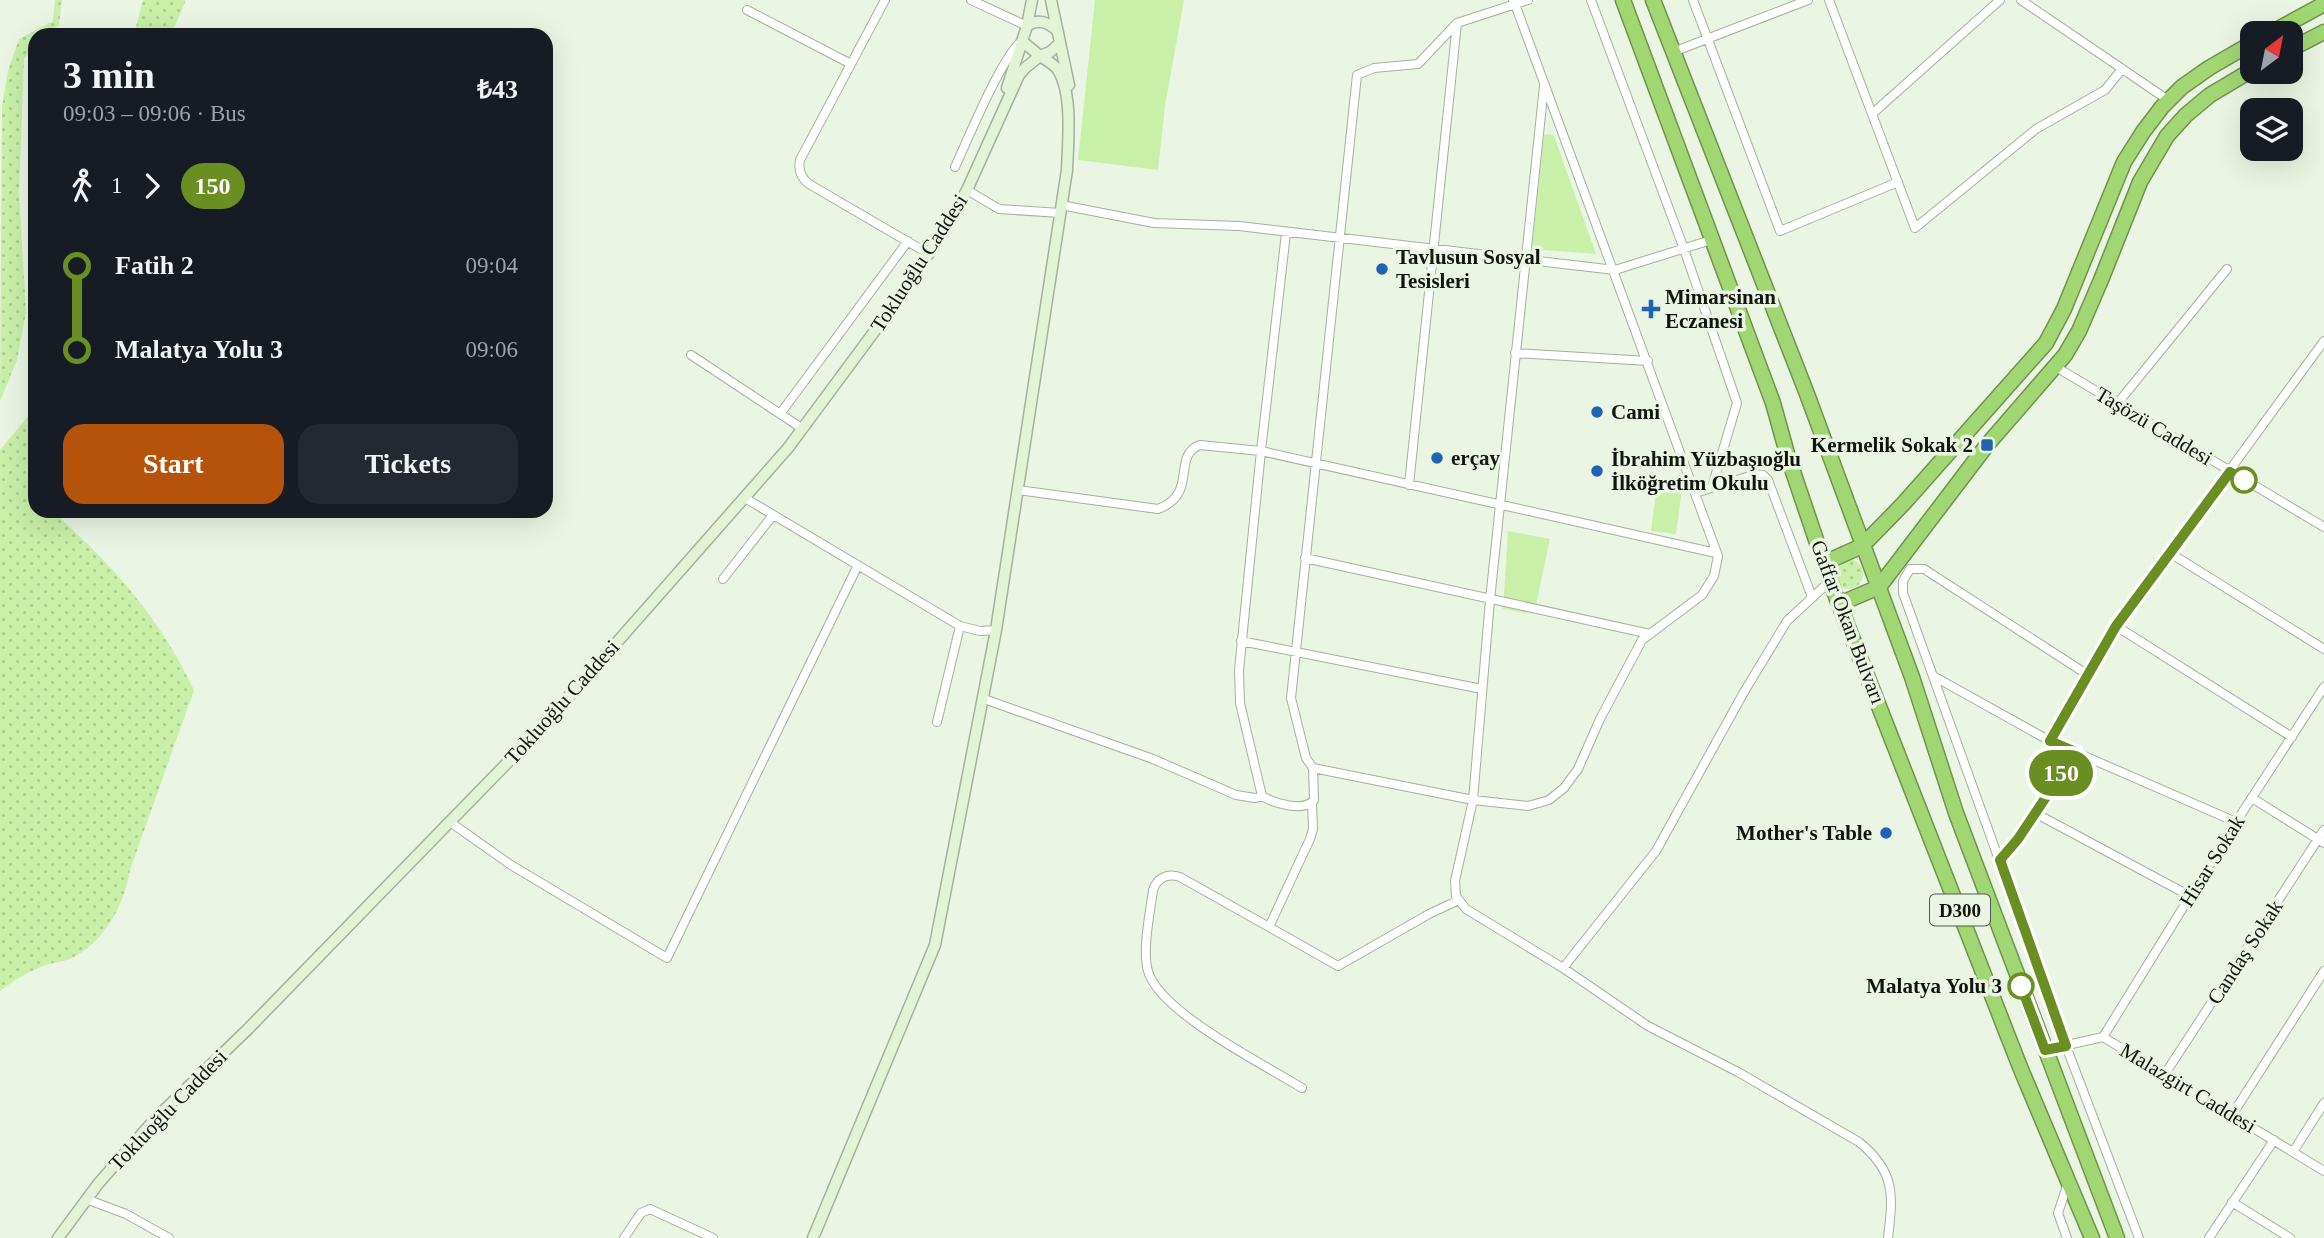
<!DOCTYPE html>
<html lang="en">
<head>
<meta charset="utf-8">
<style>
  body { margin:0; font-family:"Times New Roman",serif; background:#242831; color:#f1f3f6; height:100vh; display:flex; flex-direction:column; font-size:26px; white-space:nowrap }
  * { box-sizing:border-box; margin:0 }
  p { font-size:23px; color:#9ea1a6 }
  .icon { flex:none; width:38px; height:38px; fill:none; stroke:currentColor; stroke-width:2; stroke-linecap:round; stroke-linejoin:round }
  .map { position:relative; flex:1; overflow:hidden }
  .sheet { position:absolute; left:28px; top:28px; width:525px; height:490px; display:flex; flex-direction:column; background:#171b24; border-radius:21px; box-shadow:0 7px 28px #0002 }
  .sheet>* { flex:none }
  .badge { padding:0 14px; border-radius:23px; font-size:24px; line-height:46px }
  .needle { width:46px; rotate:32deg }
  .buttons { position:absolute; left:2240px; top:21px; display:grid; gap:14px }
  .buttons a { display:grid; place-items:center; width:63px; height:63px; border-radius:14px; background:#171b24; box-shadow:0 7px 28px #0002; font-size:35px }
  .map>.badge { position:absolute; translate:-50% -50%; box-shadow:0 0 0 4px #fff }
  .legs { display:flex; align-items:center; gap:10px; height:77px; padding:0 35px; font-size:23px }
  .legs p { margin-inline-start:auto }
  .overview { display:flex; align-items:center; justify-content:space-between; height:119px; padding:0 35px }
  h1 { font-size:38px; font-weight:700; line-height:52px }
  .button { display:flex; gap:14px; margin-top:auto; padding:14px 35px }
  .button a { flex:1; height:80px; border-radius:21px; background:#b45309; color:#fff; font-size:28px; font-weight:700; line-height:80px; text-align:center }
  .button a+a { background:#242831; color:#f1f3f6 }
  ul { padding:0 35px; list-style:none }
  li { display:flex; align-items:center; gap:24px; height:84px; font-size:26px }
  li i { display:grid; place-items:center; width:10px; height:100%; margin:0 9px; background:currentColor }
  li i::after { content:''; width:18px; height:18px; margin:-9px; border:5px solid; border-radius:50%; background:#171b24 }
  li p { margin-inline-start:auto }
  li:first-child i { background:linear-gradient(#0000 50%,currentColor 0) }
  li:last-child i { background:linear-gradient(currentColor 50%,#0000 0) }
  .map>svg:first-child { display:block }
  .grass { fill:url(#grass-dots) }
  .green { fill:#c8f0a9 }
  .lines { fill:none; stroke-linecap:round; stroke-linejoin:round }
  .street-casing { stroke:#a5b09e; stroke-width:10 }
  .secondary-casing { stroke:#a5b09e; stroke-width:13 }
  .highway-casing { stroke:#6f934f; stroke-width:17 }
  .street { stroke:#fff; stroke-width:8 }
  .secondary { stroke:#e3f3d5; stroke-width:10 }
  .highway { stroke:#a1d772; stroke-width:14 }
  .line-1-casing { stroke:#fff; stroke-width:16 }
  .line-1 { stroke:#6b8e23; stroke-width:10 }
  .poi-dot { fill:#1f64b4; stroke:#eaf5e3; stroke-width:2.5 }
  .stop-1-dot { fill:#fff; stroke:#6b8e23; stroke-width:3.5 }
  .labels { text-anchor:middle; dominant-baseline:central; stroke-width:7; stroke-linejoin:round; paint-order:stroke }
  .shield { fill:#eaf5e3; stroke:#53584f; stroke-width:2 }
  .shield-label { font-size:19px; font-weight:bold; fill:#12150f }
  .poi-label { font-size:21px; font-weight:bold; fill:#12150f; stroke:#eaf5e3; text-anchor:start }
  .street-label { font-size:21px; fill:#12150f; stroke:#eaf5e3 }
  .stop-label { font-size:21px; font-weight:bold; fill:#12150f; stroke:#eaf5e3; text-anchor:end }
</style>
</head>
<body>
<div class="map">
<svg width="2324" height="1238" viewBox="0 0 2324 1238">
  <defs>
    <pattern id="grass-dots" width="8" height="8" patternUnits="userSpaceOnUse" patternTransform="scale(1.75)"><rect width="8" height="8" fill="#c8f0a9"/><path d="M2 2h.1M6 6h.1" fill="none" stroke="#abcd90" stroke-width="1.8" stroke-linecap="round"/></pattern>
  </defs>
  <rect width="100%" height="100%" fill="#eaf5e3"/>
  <path class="grass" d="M 55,0 L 62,0 L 59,25 L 48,35 L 35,35 L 35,47 L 24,58 L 19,193 L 26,312 L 17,360 L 0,401 L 2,106 L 8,71 L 19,39 L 53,21 Z
    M 143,0 L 186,0 L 171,35 L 134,35 Z
    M 35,408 L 35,511 L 61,511 L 60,518 C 117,570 160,619 194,690 L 130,870 C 124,906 104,943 70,959 C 61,962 52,963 43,966 C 27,972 13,981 0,991 L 0,450 Z
    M1833 574a15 15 0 1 1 30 0a15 15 0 1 1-30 0Z"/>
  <path class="green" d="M 1095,0 L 1184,0 L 1165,106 L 1158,170 L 1078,160 Z
    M 1549,134 L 1554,136 L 1596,254 L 1532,249 L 1544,135 Z
    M 1657,485 L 1682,489 L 1676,534 L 1651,531 Z
    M 1508,531 L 1550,539 L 1534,614 L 1503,609 Z"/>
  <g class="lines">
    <defs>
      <path id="street" d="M 885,0 L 800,160 C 798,170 801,178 809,184 L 929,254
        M 971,0 L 1027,26
        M 1513,0 L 1515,4 C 1584,188 1651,372 1718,556 L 1714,576 L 1702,595 L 1642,640 L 1600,719 L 1578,769 L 1564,788 L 1549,800 L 1528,806 L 1473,800 L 1313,768 L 1306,758 L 1291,698 L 1357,75 L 1374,68 L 1418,64 L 1457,23 L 1528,0
        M 1591,0 L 1684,249 L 1737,403 L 1712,487
        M 1693,0 L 1780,231 L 1898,182
        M 1829,0 L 1915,228 L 2036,129 L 2105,90 L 2122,69
        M 2021,0 L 2168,100
        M 747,10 L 851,64
        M 1673,52 L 1808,0
        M 1544,86 L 1490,600 L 1473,800 L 1455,881 L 1456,896 L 1466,909 L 1563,968 L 1648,1026 L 1738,1072 L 1859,1142 C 1896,1172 1893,1195 1888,1238
        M 1872,114 L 2000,0
        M 955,167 C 967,141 1003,54 1022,41
        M 967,190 L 999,209 L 1060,213
        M 1061,205 L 1154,223 L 1239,226 L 1615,270 L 1711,240
        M 1286,233 L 1261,451 L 1716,553
        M 1515,353 L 1648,361
        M 691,355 L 803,429
        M 2056,367 L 2324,527
        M 2117,404 L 2227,269
        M 780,414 L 908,241
        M 1409,485 L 1457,23
        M 1018,490 L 1158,509 C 1199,494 1171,456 1200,445 L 1261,451 L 1239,670 L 1240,703 L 1262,796 C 1275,804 1304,812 1314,800 L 1313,768
        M 1695,493 L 1756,474 L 1763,475 L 1768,480 L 1812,597
        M 745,498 L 960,626 L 980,631 L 996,630
        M 2170,553 L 2324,649
        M 1305,558 L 1650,634
        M 723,579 L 773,515
        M 2116,626 L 2292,737
        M 1241,641 L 1482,689
        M 2088,675 L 1924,569 L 1910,569 L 1903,581 L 1903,593 L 2066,1046 L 2139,1238
        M 1935,677 L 2050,741 L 2236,822
        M 984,699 L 1153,759 L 1236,795 L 1255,798 L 1262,796
        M 937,722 L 960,626
        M 2050,741 L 2116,626 L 2324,341
        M 2252,798 L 2324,843
        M 1312,803 L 1313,829 L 1310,839 L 1269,927 L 1338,966 L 1429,914 L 1459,900
        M 2035,813 L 2190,896
        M 450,822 L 511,865 L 667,958 L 858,565
        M 1999,860 L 2018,839 L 2075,752
        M 1269,927 L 1180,877 C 1167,873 1157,878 1153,890 C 1150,913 1142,950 1148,971 C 1159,1012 1265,1065 1302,1088
        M 1563,968 L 1656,851 L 1744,692 L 1787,621 L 1830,581
        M 2103,1037 L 2236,822 L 2324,687
        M 2045,1050 L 2103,1037 L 2324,1171
        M 2165,1074 L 2324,830
        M 2232,1115 L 2324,971
        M 2293,1152 L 2324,1103
        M 86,1199 L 126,1214 L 169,1238
        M 2232,1202 L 2290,1238
        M 624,1238 L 641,1213 L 650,1209 L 713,1238
        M 2067,1238 L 2058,1213 L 2068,1183
        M 2209,1238 L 2274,1140"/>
      <path id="secondary" d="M 1051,0 L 1069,85
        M 1027,26 C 1038,18 1047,22 1057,30
        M 1022,41 L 1040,56 L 1050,52 L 1060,43
        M 1007,88 L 1027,26 L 1032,0
        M 58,1238 L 98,1184 L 155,1119 L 248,1029 L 510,760 L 582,682 L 788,448 L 894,305 L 947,226 L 967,190 L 1019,75 L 1025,68 L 1040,56 C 1046,60 1054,64 1058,70 C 1073,94 1068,143 1067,170 L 996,630 L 935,945 L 813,1238"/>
      <path id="highway" d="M 1623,0 L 1773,403 L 1788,457 L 1830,581 L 2020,1067 L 2092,1238
        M 1653,0 L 1807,394 L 1912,677 L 1956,813 L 2117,1238
        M 2271,33 L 2324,4
        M 2291,49 L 2324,32
        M 1824,563 L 1862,546 L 1904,503 L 2046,343 L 2064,309 L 2124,162 L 2143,132 L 2162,107 L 2182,87 L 2209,68 L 2252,43
        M 1839,604 L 1879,587 L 1987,445 L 2065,355 L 2079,331 L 2101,280 L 2140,182 L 2167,136 L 2186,115 L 2210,95 L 2252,70"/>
    </defs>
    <use href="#street" class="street-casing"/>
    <use href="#secondary" class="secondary-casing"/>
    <use href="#highway" class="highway-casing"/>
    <use href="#street" class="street"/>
    <use href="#secondary" class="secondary"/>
    <use href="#highway" class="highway"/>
  </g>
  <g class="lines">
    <defs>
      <path id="line-1" d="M 2021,986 L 2045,1050 L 2066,1046 L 2000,860 L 2018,839 L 2076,752 L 2050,741 L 2116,626 L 2230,472 L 2244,480"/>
    </defs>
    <use href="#line-1" class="line-1-casing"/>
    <use href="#line-1" class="line-1"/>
  </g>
  <g class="poi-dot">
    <circle cx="1382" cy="269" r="7"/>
    <path d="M1647.5 298.5h7v7h7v7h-7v7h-7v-7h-7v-7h7z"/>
    <circle cx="1597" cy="412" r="7"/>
    <rect x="1980" y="438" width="14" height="14" rx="3.5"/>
    <circle cx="1437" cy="458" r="7"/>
    <circle cx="1597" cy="471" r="7"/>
    <circle cx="1886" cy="833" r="7"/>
  </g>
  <g class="stop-1-dot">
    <circle cx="2244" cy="480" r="12"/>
    <circle cx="2021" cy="986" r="12"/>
  </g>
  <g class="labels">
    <rect class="shield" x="1930" y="894.5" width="60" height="31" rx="5"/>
    <g class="shield-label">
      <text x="1960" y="910">D300</text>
    </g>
    <g class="poi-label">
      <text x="1396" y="257">Tavlusun Sosyal<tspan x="1396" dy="24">Tesisleri</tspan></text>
      <text x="1665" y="297">Mimarsinan<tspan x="1665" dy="24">Eczanesi</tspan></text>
      <text x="1611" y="412">Cami</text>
      <text x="1973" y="445" text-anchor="end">Kermelik Sokak 2</text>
      <text x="1451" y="458">erçay</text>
      <text x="1611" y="459">İbrahim Yüzbaşıoğlu<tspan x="1611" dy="24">İlköğretim Okulu</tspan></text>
      <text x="1872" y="833" text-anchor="end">Mother's Table</text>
    </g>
    <g class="street-label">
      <text transform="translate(919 263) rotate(-57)">Tokluoğlu Caddesi</text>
      <text transform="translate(2154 426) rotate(31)">Taşözü Caddesi</text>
      <text transform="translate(1848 622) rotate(69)">Gaffar Okan Bulvarı</text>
      <text transform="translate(562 702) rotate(-48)">Tokluoğlu Caddesi</text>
      <text transform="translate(2212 861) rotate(-58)">Hisar Sokak</text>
      <text transform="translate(2245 952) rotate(-57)">Candaş Sokak</text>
      <text transform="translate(2188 1088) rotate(31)">Malazgirt Caddesi</text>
      <text transform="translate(168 1110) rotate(-46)">Tokluoğlu Caddesi</text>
    </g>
    <g class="stop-label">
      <text x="2002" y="986">Malatya Yolu 3</text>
    </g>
  </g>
</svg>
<div class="buttons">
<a><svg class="needle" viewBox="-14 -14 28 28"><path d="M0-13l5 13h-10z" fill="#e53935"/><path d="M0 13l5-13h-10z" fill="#9ea1a6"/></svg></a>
<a><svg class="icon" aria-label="layers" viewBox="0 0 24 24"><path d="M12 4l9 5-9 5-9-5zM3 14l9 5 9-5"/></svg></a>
</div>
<b class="badge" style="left:2061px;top:773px;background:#6b8e23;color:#fff">150</b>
<section class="sheet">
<div class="overview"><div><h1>3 min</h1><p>09:03 – 09:06 · Bus</p></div><b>₺43</b></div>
<div class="legs"><svg class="icon" aria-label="walk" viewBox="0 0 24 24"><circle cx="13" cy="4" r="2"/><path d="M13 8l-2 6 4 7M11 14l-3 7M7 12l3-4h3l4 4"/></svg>1<svg class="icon" aria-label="forward" viewBox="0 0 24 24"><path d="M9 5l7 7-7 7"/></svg><b class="badge" style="background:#6b8e23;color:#fff">150</b></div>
<ul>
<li><i style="color:#6b8e23"></i><b>Fatih 2</b><p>09:04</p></li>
<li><i style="color:#6b8e23"></i><b>Malatya Yolu 3</b><p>09:06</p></li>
</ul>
<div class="button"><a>Start</a><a>Tickets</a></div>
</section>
</div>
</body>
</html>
